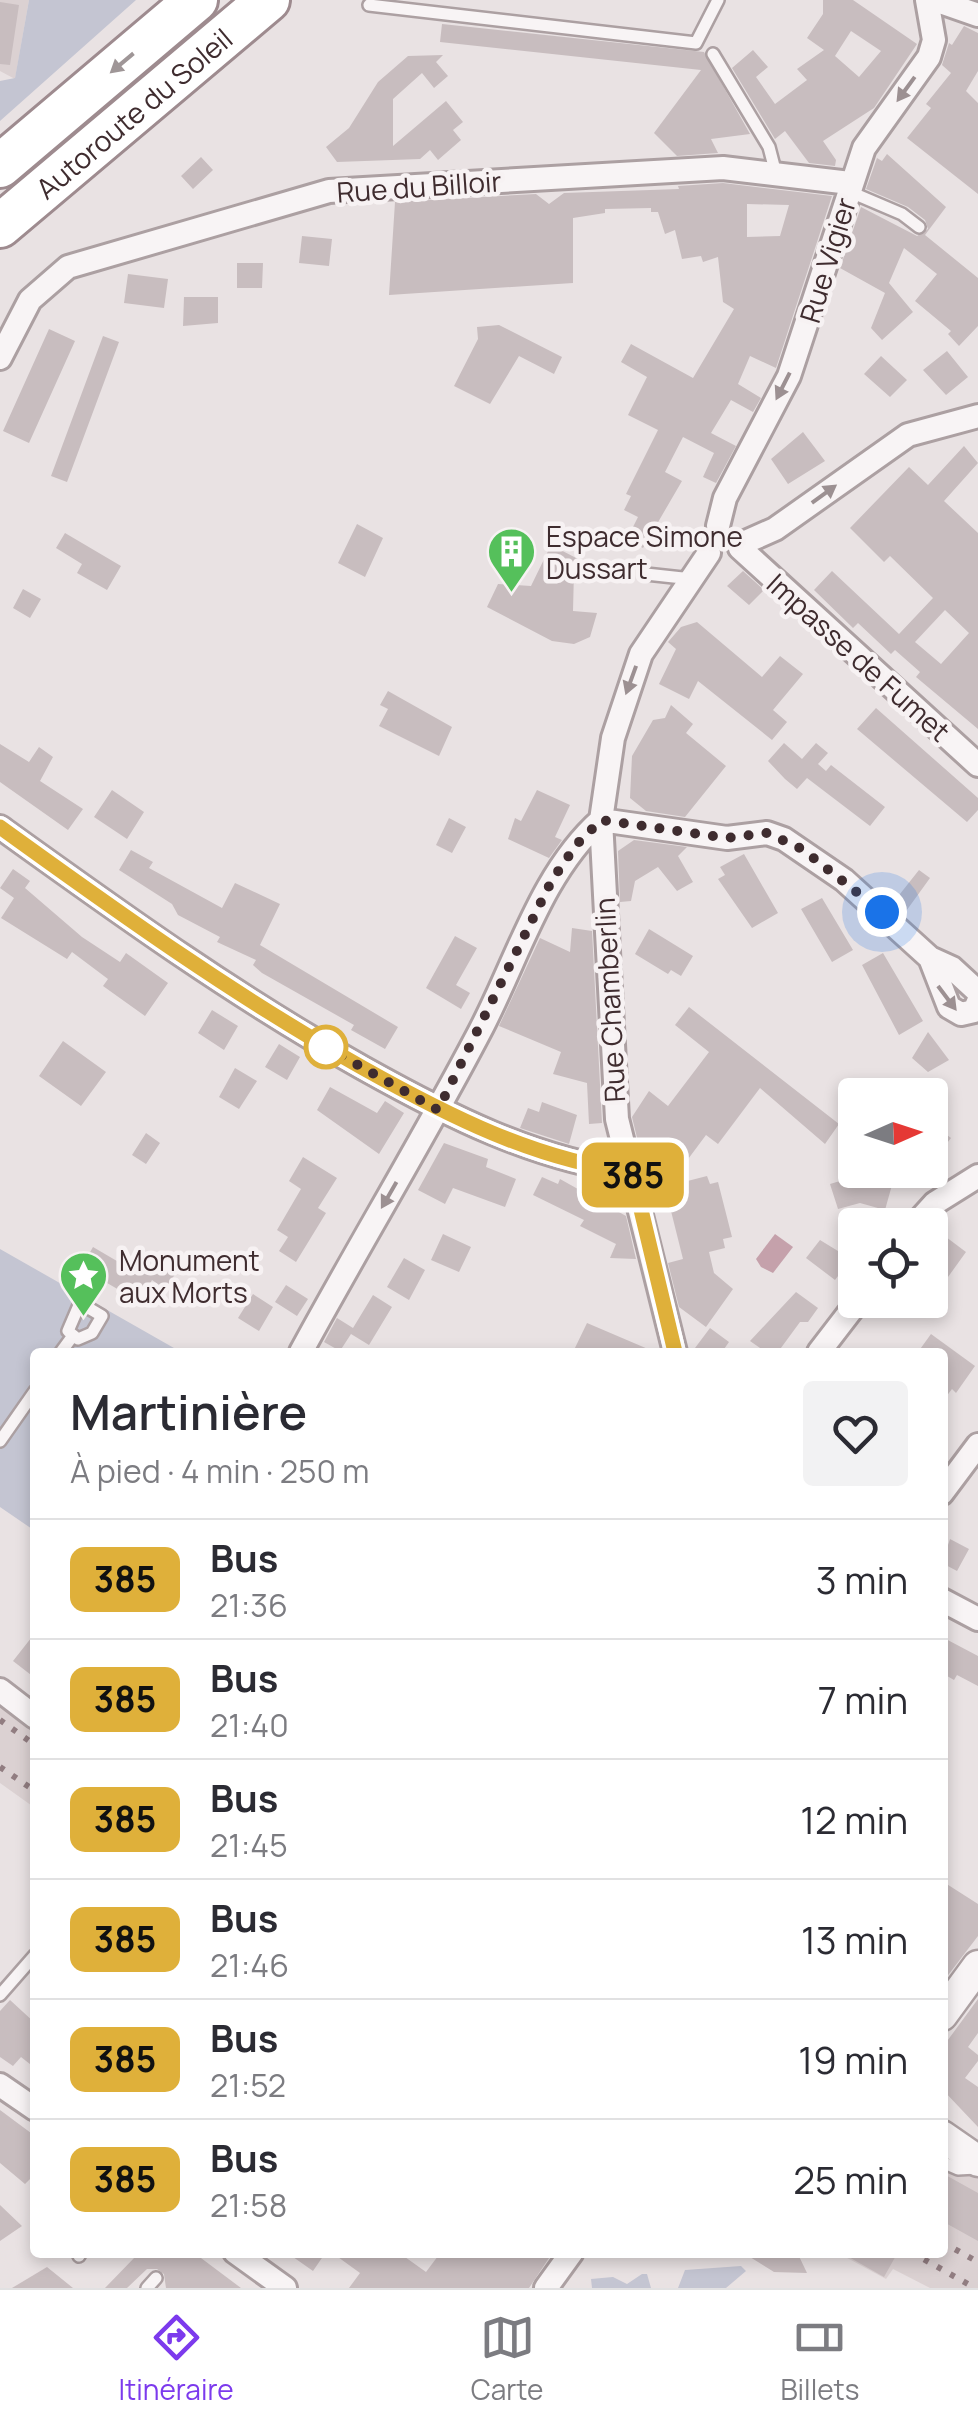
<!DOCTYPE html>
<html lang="fr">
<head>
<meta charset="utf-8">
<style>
  body { margin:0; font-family:Manrope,sans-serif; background:#f2f2f3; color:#2b2b33; height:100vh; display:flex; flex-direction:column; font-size:38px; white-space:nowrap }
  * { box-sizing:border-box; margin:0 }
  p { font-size:32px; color:#7c7c81 }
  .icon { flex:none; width:55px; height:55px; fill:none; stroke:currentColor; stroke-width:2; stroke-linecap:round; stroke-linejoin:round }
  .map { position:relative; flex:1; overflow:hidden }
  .sheet { position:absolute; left:30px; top:1348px; width:918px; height:910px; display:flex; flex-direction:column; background:#fff; border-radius:10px; box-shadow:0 5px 15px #0003 }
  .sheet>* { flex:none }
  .badge { padding:0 20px; border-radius:15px; font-size:35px; line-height:65px }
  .needle { width:65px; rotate:87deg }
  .controls { position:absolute; left:838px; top:1078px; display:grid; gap:20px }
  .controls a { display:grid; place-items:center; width:110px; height:110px; border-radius:10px; background:#fff; box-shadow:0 5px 15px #0003; font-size:50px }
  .you { position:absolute; width:50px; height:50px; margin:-25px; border:8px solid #fff; border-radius:50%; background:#1a73e8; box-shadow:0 0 0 15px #1a73e833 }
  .map>.badge { position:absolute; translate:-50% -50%; box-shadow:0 0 0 5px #fff }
  .round { display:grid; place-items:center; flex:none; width:105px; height:105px; border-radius:10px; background:#f2f2f3 }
  .overview { display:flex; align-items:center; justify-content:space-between; height:170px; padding:0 40px }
  h1 { font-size:48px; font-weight:600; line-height:75px }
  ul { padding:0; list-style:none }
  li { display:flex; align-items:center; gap:30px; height:120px; padding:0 40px; border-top:2px solid #e1e1e2 }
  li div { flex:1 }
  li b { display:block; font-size:38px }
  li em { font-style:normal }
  li .badge { min-width:110px; font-weight:700; text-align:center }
  .dock { display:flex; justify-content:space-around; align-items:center; height:140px; border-top:2px solid #e1e1e2; background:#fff; font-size:28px; color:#7c7c81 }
  .dock a { display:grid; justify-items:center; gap:5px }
  .dock .selected { color:#7c3aed }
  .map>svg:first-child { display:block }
  .built { fill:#dbd1d2 }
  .green { fill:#c4c5d2 }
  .water { fill:#c5a1ab }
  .building { fill:#c8bdbf; fill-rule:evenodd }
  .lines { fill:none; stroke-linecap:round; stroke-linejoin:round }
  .service-casing { stroke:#aca0a2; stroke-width:16 }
  .minor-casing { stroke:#aca0a2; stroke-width:28 }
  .tertiary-casing { stroke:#aca0a2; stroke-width:35 }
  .motorway-casing { stroke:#9e8b8f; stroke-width:48 }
  .service { stroke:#f8f4f5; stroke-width:11 }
  .minor { stroke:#f8f4f5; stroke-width:22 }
  .tertiary { stroke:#f8f4f5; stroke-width:30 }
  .motorway { stroke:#fff; stroke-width:42 }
  .rail { stroke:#917d81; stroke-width:6; stroke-dasharray:5 10; stroke-linecap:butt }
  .oneway { fill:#9f9697 }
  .oneway2 { fill:#9c9092 }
  .line-casing { stroke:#fff; stroke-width:22 }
  .line { stroke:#dfb03a; stroke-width:15 }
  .walk { stroke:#3f2c2f; stroke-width:10; stroke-dasharray:0 18 }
  .stop-dot { fill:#fff; stroke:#dfb03a; stroke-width:5 }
  .labels { text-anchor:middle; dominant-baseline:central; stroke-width:9; stroke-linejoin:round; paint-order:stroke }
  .street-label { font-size:28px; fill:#3f2c2f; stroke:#f7f2f3 }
  .poi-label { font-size:28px; fill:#3f2c2f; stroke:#f7f2f3; text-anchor:start }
</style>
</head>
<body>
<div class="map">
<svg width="978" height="2288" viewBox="0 0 978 2288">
  <rect width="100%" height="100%" fill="#e9e2e3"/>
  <path class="built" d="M 0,0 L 29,0 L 15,79 L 0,71 Z
    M 0,1699 L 35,1728 L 35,1808 L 0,1783 Z
    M 943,2142 L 978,2175 L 978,2288 L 930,2288 L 893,2269 L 886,2279 L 838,2253 L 942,2252 Z"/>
  <path class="green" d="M 29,0 L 136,0 L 0,121 L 0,81 L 15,78 Z
    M 0,1249 L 181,1352 L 35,1352 L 35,1531 L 0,1507 Z
    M 741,2266 L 746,2271 L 726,2288 L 678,2288 L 685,2270 Z
    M 642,2274 L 647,2274 L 651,2288 L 592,2288 L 591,2279 L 613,2277 L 627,2284 Z"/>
  <path class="water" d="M 775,1234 L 793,1247 L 773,1273 L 761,1267 L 756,1259 Z"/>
  <path class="building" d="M 823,0 L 853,0 L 917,44 L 874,108 L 823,141 L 836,160 L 835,166 L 809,163 L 785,131 L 775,139 L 732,68 L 753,50 L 768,67 L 756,77 L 775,104 L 807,80 L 797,69 L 824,50 L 807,38 L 823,14 ZM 851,31 L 881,51 L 859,77 L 835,56 Z
    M 0,2 L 19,5 L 10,65 L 0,64 Z
    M 442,24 L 704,52 L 750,134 L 711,139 L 718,153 L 677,156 L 654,133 L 701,70 L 440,42 Z
    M 964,26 L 978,33 L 978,71 L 966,91 L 978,103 L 978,194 L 907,138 L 931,108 L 926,104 L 951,73 L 942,65 L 949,43 L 952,45 Z
    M 443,55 L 436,62 L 448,76 L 434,88 L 422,73 L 393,99 L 393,146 L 446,101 L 463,122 L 453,130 L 461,140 L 438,160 L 430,150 L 420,159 L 337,162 L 326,147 L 349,128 L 378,82 L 408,56 Z
    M 887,154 L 946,207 L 925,235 L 978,278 L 978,326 L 959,346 L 948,334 L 951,331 L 915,301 L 937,274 L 904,248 L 889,283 L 913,312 L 882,340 L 871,328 L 885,293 L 840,268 L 861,207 L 917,236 L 928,229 L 925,220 L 908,207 L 866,189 L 877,158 L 882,161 Z
    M 201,157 L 213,170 L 193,189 L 181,176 Z
    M 723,183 L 832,196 L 776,368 L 750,356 L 738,384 L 761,398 L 753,412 L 731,400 L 711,433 L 736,446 L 716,483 L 703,477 L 714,453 L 683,437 L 665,472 L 682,481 L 643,548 L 627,539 L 638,517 L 624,510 L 631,496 L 626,494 L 658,430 L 628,415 L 647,377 L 621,362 L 631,344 L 693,378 L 734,309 L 723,302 L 718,257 L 703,262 L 701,256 L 682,259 L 675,230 L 665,234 L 658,212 L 651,212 L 651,208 L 605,209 L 605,213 L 573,218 L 573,283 L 389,295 L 395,202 L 536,194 L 549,204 L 564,193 L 679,189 L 678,186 ZM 747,204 L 789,205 L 780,236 L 747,237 Z
    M 302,236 L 332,239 L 329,266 L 299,263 Z
    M 237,263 L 263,263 L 262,288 L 237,288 Z
    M 128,274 L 168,279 L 164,308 L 124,303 Z
    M 184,297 L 218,297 L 218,323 L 183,326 Z
    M 499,325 L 562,357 L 554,374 L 519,356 L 490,404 L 454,386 L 478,339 L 477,327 Z
    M 49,329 L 75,341 L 29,443 L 3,431 Z
    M 103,336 L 119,342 L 67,482 L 51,476 Z
    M 947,351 L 968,377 L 946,395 L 923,370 Z
    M 881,356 L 907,380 L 890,397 L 864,374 Z
    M 803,432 L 825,461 L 788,484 L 771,459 Z
    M 964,446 L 978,463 L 944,501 L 978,533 L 978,729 L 916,677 L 920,672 L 895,650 L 891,654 L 858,623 L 853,628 L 814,590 L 832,571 L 899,634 L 933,598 L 890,556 L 884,562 L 850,528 L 909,467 L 928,485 ZM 945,610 L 969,633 L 941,664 L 915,642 Z
    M 357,524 L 383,538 L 365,577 L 338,563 Z
    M 65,533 L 121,566 L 107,590 L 77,573 L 82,564 L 56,548 Z
    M 551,545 L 580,560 L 574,571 L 573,611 L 597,613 L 590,637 L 574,644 L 552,641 L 487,607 L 498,584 L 531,586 Z
    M 743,571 L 764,590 L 749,605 L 727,586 Z
    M 23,589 L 41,599 L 30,618 L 13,608 Z
    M 697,622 L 762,677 L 780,656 L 803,674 L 773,710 L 787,722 L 772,740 L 698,681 L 689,699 L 659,684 L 676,649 L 668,642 L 681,627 Z
    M 388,691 L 452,727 L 439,756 L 379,726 L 388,709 L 380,705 Z
    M 671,705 L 693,724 L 686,733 L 726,766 L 685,817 L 646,811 L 630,798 L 632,756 L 653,720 L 665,718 Z
    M 876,708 L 978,798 L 978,810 L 967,822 L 857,729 Z
    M 784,743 L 802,759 L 816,743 L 828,753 L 818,764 L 826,771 L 831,765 L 885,807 L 870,826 L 807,778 L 797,789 L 785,779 L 768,761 Z
    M 0,744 L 29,762 L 39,747 L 53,757 L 40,781 L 83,809 L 68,830 L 0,782 Z
    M 112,790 L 144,812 L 127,839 L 94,817 Z
    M 537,790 L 570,805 L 555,837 L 562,840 L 549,858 L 508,839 L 515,818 L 521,821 Z
    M 449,818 L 466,827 L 452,853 L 436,845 Z
    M 634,840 L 687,847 L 678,856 L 693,882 L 677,891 L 658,867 L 635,881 L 631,901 L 620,902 L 618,851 Z
    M 131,850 L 153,862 L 149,868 L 222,908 L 235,883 L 280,904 L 260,945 L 398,1027 L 385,1049 L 351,1030 L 354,1025 L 262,973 L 253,965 L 256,960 L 217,942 L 220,937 L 178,915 L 172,904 L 119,870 Z
    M 744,854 L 778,913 L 752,928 L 718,879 L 725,875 L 720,867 Z
    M 13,869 L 30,881 L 25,888 L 82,937 L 120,962 L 126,953 L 168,983 L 145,1016 L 103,986 L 108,979 L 72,952 L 67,959 L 1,918 L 14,898 L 0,888 Z
    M 919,870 L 930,878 L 904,914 L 892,904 Z
    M 822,898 L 853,950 L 832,962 L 801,909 Z
    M 572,928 L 592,931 L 602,1123 L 589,1124 L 587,1083 L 553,1074 L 561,1052 L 499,1026 L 540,938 L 570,952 Z
    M 649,929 L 693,956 L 681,976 L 671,970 L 668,974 L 635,954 Z
    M 455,936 L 477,948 L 456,985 L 470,993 L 461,1009 L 426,988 Z
    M 883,953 L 923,1021 L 899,1035 L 862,965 Z
    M 689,1007 L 839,1124 L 825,1144 L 760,1088 L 718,1144 L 706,1135 L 668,1186 L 707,1176 L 710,1184 L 718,1182 L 732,1237 L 723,1239 L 725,1248 L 709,1252 L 714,1273 L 733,1289 L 706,1327 L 679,1307 L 668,1263 L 683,1259 L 665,1187 L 650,1191 L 632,1117 L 649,1091 L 668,1106 L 709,1052 L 675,1025 Z
    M 212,1010 L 238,1026 L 224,1050 L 198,1033 Z
    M 928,1032 L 949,1060 L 928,1072 L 912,1058 Z
    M 63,1041 L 106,1072 L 81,1106 L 39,1076 Z
    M 279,1044 L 300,1057 L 287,1080 L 265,1067 Z
    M 235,1068 L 257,1081 L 239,1109 L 219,1097 Z
    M 330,1087 L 377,1113 L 385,1101 L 404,1113 L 379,1154 L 317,1110 Z
    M 542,1102 L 577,1115 L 569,1144 L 520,1128 L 528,1108 L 539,1112 Z
    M 930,1122 L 951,1138 L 930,1165 Z
    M 146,1133 L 160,1143 L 146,1164 L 132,1155 Z
    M 444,1143 L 488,1159 L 486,1167 L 516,1179 L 505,1207 L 453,1188 L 445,1204 L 418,1190 Z
    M 303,1157 L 337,1178 L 318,1208 L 326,1213 L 296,1262 L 279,1251 L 288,1237 L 277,1230 L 301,1189 L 289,1181 Z
    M 860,1175 L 892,1185 L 885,1210 L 860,1203 L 838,1209 L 830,1184 Z
    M 542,1177 L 558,1184 L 560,1179 L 626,1216 L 636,1259 L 610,1258 L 616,1244 L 580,1226 L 584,1220 L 533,1195 Z
    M 443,1234 L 471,1247 L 459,1272 L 431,1260 Z
    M 942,1234 L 966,1252 L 930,1302 L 930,1251 Z
    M 820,1240 L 851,1259 L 835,1280 L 806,1258 Z
    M 93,1247 L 122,1264 L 127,1257 L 151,1272 L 162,1256 L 180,1267 L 165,1289 L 152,1280 L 140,1302 L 81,1268 Z
    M 404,1258 L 425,1270 L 409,1300 L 387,1287 Z
    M 286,1285 L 308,1299 L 297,1316 L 275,1302 Z
    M 796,1292 L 818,1308 L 808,1322 L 800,1322 L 778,1352 L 766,1352 L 750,1341 Z
    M 253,1294 L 273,1307 L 259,1331 L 238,1318 Z
    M 373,1295 L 392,1307 L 369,1345 L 351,1334 L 340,1351 L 324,1342 L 337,1318 L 353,1328 Z
    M 587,1323 L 655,1352 L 573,1352 Z
    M 710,1328 L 729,1342 L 722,1352 L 692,1352 Z
    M 931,1334 L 975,1366 L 956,1393 L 952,1389 L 942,1402 L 942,1352 L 918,1352 Z
    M 950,1539 L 969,1549 L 957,1571 L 942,1563 Z
    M 35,1633 L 35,1678 L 13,1661 Z
    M 942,1637 L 978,1656 L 978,1686 L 957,1675 L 954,1680 L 942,1673 Z
    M 942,1881 L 978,1904 L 978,1936 L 942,1983 Z
    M 978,1999 L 978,2033 L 968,2047 L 978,2055 L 978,2061 L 965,2078 L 978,2087 L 978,2127 L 942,2089 L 942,2048 Z
    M 10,2000 L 35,2023 L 35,2068 L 21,2057 L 13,2066 L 0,2057 L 0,2011 Z
    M 0,2110 L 35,2136 L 35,2174 L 25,2184 L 0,2163 Z
    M 942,2173 L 978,2193 L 978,2241 L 942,2221 Z
    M 0,2205 L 22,2226 L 0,2241 Z
    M 130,2252 L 193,2252 L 241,2288 L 166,2288 L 164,2274 L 157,2269 L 147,2269 L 127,2288 L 105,2288 L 135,2257 Z
    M 286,2252 L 326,2252 L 313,2271 Z
    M 331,2252 L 398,2252 L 426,2272 L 441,2252 L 553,2252 L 529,2288 L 349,2288 L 360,2273 Z
    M 742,2252 L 797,2252 L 807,2273 L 774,2272 Z
    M 840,2252 L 898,2252 L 884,2277 Z
    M 47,2267 L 73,2288 L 12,2288 Z"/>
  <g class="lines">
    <defs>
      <path id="service" d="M 369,5 L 696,43 L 718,0
        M 713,54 L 769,147 L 776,174
        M 848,191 L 902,214 L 919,227
        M 646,574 L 692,579
        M 80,1303 L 102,1316 L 92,1333 L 78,1339 L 68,1331 Z
        M 61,1352 L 72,1337
        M 0,1441 L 35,1391
        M 0,1995 L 35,1955
        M 942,2162 L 958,2169 L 976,2168
        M 79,2256 L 81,2252
        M 147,2288 L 156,2278"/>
      <path id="minor" d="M 935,0 L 978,15
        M 0,358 L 30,300 L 68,267 L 329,191 L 723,168 L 850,183
        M 718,526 L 725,498 L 789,376 L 864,148 L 929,57 L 934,40 L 927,0
        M 741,544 L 775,529 L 908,435 L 978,416
        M 740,548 L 978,765
        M 601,820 L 727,838 L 767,833 L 784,839 L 844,880 L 930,958 L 952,968 L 978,992
        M 0,827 C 121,914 233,995 363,1068 C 447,1115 535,1160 632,1172
        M 930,958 L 949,1007 L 961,1014 L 974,1011 L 978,1002
        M 915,1225 L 935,1203 L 978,1176
        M 301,1352 C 359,1245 423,1140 480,1031 C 517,961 541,873 601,820
        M 675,1352 L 617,1119 L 601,820 L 613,738 L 641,654 L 709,553
        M 819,1352 L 859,1300
        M 942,1493 L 978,1445
        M 942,1600 L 978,1619
        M 0,1690 L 35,1717
        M 0,2085 L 35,2109
        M 235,2252 L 285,2288
        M 546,2288 L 572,2252"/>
      <path id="tertiary" d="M 942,2015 L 978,1966
        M 942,2136 L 978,2161"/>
      <g id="motorway">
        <path d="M 0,166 L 196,0"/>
        <path id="s1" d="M 0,226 L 268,0"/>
      </g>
    </defs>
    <use href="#service" class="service-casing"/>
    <use href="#minor" class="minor-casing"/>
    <use href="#tertiary" class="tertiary-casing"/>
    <use href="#motorway" class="motorway-casing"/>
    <use href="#service" class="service"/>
    <use href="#minor" class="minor"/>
    <use href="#tertiary" class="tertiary"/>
    <use href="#motorway" class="motorway"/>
    <path class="rail" d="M 0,1720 L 35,1745
      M 0,1767 L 35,1791
      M 942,2242 L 978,2262
      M 911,2252 L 975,2288"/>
  </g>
  <defs><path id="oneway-solid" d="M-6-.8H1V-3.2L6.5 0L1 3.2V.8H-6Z" transform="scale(2.5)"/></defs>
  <use class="oneway" href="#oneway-solid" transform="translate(122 63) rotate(140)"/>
  <g class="oneway2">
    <use href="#oneway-solid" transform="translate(906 89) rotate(126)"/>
    <use href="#oneway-solid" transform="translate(783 386) rotate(117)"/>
    <use href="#oneway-solid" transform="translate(824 494) rotate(-36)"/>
    <use href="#oneway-solid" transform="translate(631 680) rotate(110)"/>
    <use href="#oneway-solid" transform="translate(947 998) rotate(53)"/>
    <use href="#oneway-solid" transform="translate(389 1195) rotate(120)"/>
  </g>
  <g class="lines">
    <defs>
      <path id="line" d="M 0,827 C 119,913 235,996 363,1068 C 447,1115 535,1160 632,1172 L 675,1352"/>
    </defs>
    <use href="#line" class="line-casing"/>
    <use href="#line" class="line"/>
    <path class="walk" d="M 326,1047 L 438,1110 L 552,880 L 577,844 L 601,820 L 727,838 L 767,833 L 802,849 L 882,912"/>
  </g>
  <defs>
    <symbol id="building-pin" viewBox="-11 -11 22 30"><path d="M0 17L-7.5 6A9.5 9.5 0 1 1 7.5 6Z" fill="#55c05b" stroke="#f7f2f3"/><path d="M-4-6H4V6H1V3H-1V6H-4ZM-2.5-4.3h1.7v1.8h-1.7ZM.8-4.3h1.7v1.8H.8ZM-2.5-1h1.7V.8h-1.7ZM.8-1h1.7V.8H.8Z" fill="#fff"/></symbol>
    <symbol id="sight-pin" viewBox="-11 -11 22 30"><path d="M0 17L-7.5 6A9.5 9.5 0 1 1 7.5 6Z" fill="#55c05b" stroke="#f7f2f3"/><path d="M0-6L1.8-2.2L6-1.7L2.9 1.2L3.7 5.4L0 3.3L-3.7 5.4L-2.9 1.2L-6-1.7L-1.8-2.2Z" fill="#fff"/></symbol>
  </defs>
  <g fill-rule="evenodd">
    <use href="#building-pin" x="484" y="524" width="55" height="75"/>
    <use href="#sight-pin" x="56" y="1248" width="55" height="75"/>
  </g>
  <circle class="stop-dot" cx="326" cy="1047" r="20"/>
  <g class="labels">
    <g class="street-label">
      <text stroke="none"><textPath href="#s1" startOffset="175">Autoroute du Soleil</textPath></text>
      <text transform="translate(419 186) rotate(-4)">Rue du Billoir</text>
      <text transform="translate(827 260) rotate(-73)">Rue Vigier</text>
      <text transform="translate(859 657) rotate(42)">Impasse de Fumet</text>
      <text transform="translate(609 1000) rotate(-93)">Rue Chamberlin</text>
    </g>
    <g class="poi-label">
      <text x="546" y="536">Espace Simone<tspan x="546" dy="32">Dussart</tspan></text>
      <text x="119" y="1260">Monument<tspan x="119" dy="32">aux Morts</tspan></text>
    </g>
  </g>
</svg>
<div class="controls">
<a><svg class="needle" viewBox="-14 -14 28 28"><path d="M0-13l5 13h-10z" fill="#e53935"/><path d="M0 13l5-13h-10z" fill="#7c7c81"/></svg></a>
<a><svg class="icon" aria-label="locate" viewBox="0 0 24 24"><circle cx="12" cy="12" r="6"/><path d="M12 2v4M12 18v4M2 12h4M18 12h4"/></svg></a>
</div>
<div class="you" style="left:882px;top:912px"></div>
<b class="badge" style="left:633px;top:1175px;background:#dfb03a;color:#111">385</b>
<section class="sheet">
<div class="overview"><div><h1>Martinière</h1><p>À pied · 4 min · 250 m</p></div><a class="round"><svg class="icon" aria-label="heart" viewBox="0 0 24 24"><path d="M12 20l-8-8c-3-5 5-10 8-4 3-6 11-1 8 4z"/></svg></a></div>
<ul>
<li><span class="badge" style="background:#dfb03a;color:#111">385</span><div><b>Bus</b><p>21:36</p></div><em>3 min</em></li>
<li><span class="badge" style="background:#dfb03a;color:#111">385</span><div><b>Bus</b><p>21:40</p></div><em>7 min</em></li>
<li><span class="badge" style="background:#dfb03a;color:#111">385</span><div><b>Bus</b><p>21:45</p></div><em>12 min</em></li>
<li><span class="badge" style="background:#dfb03a;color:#111">385</span><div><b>Bus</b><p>21:46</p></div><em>13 min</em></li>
<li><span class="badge" style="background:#dfb03a;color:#111">385</span><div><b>Bus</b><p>21:52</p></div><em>19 min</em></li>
<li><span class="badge" style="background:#dfb03a;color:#111">385</span><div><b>Bus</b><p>21:58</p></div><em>25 min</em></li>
</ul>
</section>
</div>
<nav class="dock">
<a class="selected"><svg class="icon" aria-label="directions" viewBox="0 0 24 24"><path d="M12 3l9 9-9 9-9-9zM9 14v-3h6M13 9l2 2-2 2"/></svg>Itinéraire</a>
<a><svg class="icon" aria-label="map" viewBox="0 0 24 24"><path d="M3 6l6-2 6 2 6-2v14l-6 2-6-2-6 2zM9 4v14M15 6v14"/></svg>Carte</a>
<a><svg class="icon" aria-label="tickets" viewBox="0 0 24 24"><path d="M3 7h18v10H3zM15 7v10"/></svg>Billets</a>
</nav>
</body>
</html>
